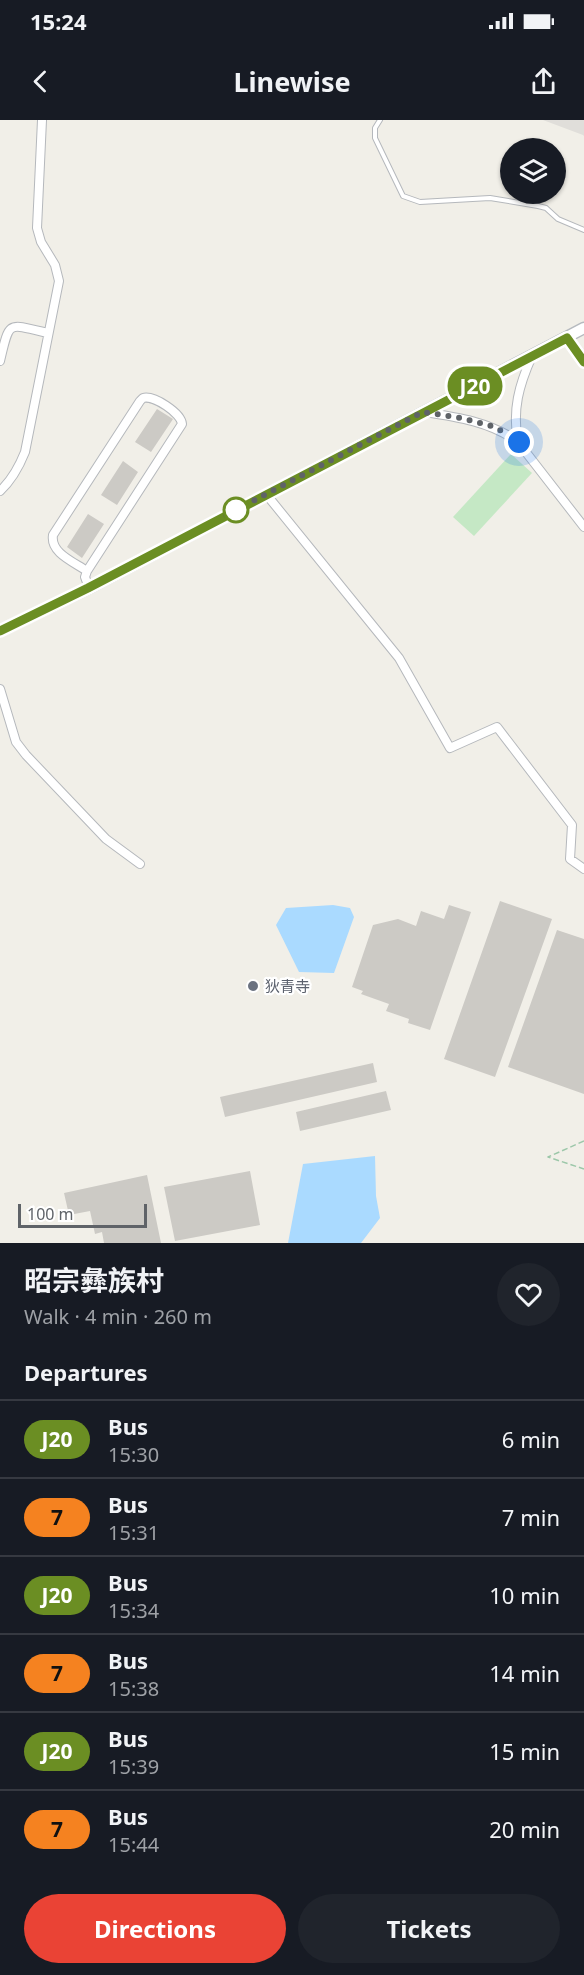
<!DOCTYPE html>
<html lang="en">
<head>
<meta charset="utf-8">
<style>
  body { margin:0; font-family:"Noto Sans","Noto Sans SC",sans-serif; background:#20242c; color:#f1f3f6; height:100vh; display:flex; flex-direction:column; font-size:22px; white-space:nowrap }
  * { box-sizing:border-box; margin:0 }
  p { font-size:20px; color:#9ea1a6 }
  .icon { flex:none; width:33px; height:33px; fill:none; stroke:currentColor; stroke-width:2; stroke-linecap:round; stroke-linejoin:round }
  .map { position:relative; height:1123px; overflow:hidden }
  .drawer { display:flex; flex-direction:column; background:#171b24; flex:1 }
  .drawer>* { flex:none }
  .badge { padding:0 12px; border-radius:20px; font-size:21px; line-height:39px }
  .fabs { position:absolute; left:500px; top:18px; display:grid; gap:12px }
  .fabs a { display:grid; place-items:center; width:66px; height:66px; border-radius:50%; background:#171b24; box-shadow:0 2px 4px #0004; font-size:30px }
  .scale { position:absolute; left:18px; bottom:15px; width:129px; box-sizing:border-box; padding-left:6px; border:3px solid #5f6368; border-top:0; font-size:16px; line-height:21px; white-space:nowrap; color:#5f6368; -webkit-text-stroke:4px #fff; paint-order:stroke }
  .you { position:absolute; width:30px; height:30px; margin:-15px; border:4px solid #fff; border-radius:50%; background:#1a73e8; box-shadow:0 0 0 9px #1a73e833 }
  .map>.badge { position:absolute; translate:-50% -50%; box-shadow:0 0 0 3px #fff }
  h2 { padding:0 24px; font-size:22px; line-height:54px }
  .round { display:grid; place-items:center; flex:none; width:63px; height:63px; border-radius:32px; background:#20242c }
  .summary { display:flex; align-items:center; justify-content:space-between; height:102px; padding:0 24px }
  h1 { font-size:28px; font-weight:700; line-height:45px }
  .primary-button { display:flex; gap:12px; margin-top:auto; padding:12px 24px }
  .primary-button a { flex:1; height:69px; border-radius:36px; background:#ea4335; color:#fff; font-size:24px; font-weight:700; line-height:69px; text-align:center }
  .primary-button a+a { background:#20242c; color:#f1f3f6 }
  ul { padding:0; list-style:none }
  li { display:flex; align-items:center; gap:18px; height:78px; padding:0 24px; border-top:2px solid #363941 }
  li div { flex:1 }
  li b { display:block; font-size:22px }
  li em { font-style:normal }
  li .badge { min-width:66px; font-weight:700; text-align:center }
  .status { display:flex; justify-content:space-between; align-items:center; height:42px; padding:0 30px; background:#171b24; direction:ltr }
  .status svg { height:16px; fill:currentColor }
  header { display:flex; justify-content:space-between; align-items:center; height:78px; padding:0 24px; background:#171b24; font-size:27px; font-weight:700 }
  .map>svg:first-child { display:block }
  .industrial { fill:#e0deda }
  .green { fill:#c5e8c5 }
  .water { fill:#aadaff }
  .building { fill:#cccac5 }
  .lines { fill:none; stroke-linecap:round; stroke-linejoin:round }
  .lane-casing { stroke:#b5b8bc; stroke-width:6 }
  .street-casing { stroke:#b5b8bc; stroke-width:10 }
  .secondary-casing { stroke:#b6babf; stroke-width:13 }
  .path { stroke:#9cc7a9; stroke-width:1.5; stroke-dasharray:6 3; stroke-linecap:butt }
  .lane { stroke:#fff; stroke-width:4 }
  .street { stroke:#fff; stroke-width:8 }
  .secondary { stroke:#fff; stroke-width:10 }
  .line-casing { stroke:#fff; stroke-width:14 }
  .line { stroke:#6b8e23; stroke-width:9 }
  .walk { stroke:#5f6368; stroke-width:6; stroke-dasharray:0 10.8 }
  .stop-dot { fill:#fff; stroke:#6b8e23; stroke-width:3 }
  .worship-dot { fill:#6b7280; stroke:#fff; stroke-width:2 }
  .labels { text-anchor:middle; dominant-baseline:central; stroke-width:4.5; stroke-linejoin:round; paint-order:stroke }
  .worship-label { font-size:15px; fill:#5b616d; stroke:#fff; text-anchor:start }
</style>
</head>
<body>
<div class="status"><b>15:24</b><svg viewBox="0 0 49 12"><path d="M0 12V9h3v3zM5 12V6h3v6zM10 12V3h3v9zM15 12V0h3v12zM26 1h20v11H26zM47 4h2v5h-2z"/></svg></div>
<header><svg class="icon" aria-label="back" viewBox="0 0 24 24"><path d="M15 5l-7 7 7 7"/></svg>Linewise<svg class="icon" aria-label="share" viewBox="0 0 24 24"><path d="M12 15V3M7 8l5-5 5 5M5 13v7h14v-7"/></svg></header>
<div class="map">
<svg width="584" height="1123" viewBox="0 0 584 1123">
  <rect width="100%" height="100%" fill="#f1efe8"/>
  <path class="industrial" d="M 543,0 L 584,0 L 584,16 L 583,15 Z"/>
  <path class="green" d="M 511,334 L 532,353 L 474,416 L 453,397 Z"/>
  <path class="water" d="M 333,785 L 350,788 L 354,797 L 334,853 L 299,852 L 276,805 L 286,788 Z
    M 375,1036 L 376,1076 L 380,1098 L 361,1123 L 288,1123 L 303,1044 Z"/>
  <path class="building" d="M 157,289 L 173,299 L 151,332 L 135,322 Z
    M 123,341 L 138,352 L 117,385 L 101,375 Z
    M 88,394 L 104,404 L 82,438 L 67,427 Z
    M 500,781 L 552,799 L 495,957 L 444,939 Z
    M 449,785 L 471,792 L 430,910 L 408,903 L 409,899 L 386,891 L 389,884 L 361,874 L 363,871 L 352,867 L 373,805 L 398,799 L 416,806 L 421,791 L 444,799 Z
    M 557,810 L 584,819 L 584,974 L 508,947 Z
    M 373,943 L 377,962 L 225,997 L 220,977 Z
    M 386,971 L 391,990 L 300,1011 L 296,992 Z
    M 250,1051 L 260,1105 L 175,1121 L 164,1067 Z
    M 147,1055 L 161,1123 L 104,1123 L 102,1112 L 95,1114 L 90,1091 L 69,1095 L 64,1073 Z"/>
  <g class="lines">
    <defs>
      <path id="lane" d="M 380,0 L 375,8 L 375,18 L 403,76 L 420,82 L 490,78 L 538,86 L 546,88 L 558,99 L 584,110"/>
      <path id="street" d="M 567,218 L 584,242
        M 0,241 C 10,199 7,204 48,213
        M 424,292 C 457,297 491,302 518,322 C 512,290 519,265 532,236
        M 518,322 L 584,407
        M 0,371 C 12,360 19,347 25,332 L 59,161 L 55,145 L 41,122 L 37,108 L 42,0
        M 266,374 L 399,538 L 450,628 L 497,607 L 572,705 L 570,739 L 584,749
        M 87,451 C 74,442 50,433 53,415 L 140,281 L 143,278 C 154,275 181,293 182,304 L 87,451 L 85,457 L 89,468
        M 0,569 L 16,622 L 26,635 L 106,719 L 140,744"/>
      <path id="secondary" d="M 0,511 L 89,468 L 584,208"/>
    </defs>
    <use href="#lane" class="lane-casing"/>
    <use href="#street" class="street-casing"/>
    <use href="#secondary" class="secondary-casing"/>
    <path class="path" d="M 584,1021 L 548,1037 L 584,1049"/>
    <use href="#lane" class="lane"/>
    <use href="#street" class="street"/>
    <use href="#secondary" class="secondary"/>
  </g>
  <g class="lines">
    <defs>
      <path id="line" d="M 0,511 L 88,468 L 567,218 L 584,242"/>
    </defs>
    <use href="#line" class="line-casing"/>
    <use href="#line" class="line"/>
    <path class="walk" d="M 236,390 L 226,395 L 423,292 L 461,298 L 491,306 L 506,313 L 519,322"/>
  </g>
  <circle class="stop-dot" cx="236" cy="390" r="12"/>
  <circle class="worship-dot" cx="253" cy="866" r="6"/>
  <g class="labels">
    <g class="worship-label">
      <text x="265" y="866">狄青寺</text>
    </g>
  </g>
</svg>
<div class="fabs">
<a><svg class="icon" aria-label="layers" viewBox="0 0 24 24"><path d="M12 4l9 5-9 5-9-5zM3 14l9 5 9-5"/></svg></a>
</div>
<div class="scale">100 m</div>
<div class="you" style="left:519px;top:322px"></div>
<b class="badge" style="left:475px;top:266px;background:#6b8e23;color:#fff">J20</b>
</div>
<section class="drawer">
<div class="summary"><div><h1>昭宗彝族村</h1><p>Walk · 4 min · 260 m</p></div><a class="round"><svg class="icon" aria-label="heart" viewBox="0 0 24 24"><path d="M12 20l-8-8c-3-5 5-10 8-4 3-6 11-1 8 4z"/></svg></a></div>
<h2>Departures</h2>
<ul>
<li><span class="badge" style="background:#6b8e23;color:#fff">J20</span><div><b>Bus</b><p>15:30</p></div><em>6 min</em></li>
<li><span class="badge" style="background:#f58220;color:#111">7</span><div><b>Bus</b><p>15:31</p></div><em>7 min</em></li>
<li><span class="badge" style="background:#6b8e23;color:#fff">J20</span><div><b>Bus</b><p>15:34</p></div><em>10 min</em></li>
<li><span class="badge" style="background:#f58220;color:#111">7</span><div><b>Bus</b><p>15:38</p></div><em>14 min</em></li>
<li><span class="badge" style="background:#6b8e23;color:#fff">J20</span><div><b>Bus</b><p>15:39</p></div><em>15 min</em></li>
<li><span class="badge" style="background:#f58220;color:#111">7</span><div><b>Bus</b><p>15:44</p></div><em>20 min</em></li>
</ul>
<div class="primary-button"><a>Directions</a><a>Tickets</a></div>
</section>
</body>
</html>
